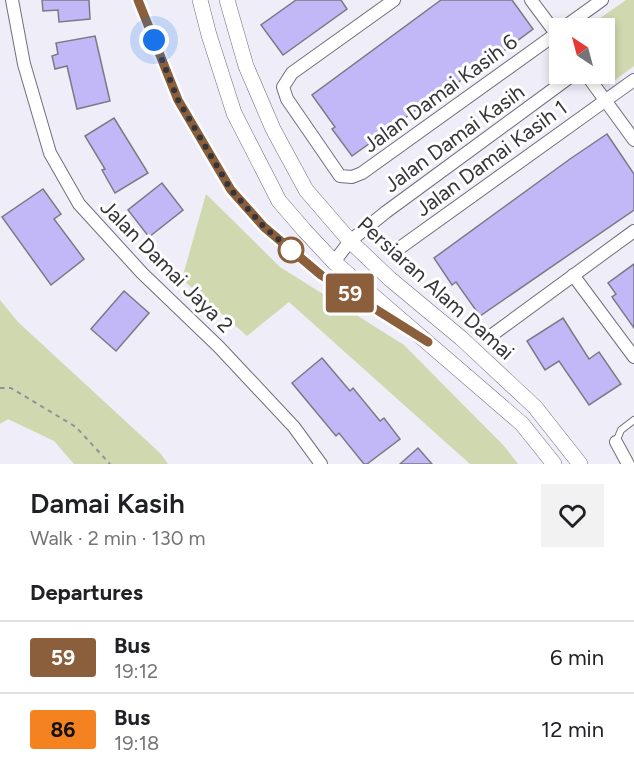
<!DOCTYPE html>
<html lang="en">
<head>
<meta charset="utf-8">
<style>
  body { margin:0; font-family:Figtree,sans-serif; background:#f2f2f2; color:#202124; height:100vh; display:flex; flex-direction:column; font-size:22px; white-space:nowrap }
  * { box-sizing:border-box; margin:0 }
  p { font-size:20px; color:#757577 }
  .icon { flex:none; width:33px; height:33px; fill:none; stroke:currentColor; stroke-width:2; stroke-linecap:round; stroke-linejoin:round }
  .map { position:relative; height:464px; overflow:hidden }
  .side { display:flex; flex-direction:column; background:#fff; flex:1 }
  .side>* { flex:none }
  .badge { padding:0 12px; border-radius:4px; font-size:21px; line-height:39px }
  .needle { width:39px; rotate:324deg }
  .fabs { position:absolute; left:549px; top:18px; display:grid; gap:12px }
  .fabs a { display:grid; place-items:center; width:66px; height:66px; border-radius:0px; background:#fff; box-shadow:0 3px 9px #0003; font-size:30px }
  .you { position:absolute; width:30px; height:30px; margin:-15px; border:4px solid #fff; border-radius:50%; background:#1a73e8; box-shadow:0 0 0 9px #1a73e833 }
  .map>.badge { position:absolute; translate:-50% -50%; box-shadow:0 0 0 3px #fff }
  h2 { padding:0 30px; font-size:22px; line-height:54px }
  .round { display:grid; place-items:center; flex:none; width:63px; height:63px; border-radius:0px; background:#f2f2f2 }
  .summary { display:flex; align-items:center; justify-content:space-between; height:102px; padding:0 30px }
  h1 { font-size:28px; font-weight:600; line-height:45px }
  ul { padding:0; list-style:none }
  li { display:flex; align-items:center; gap:18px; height:72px; padding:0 30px; border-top:2px solid #e0e0e0 }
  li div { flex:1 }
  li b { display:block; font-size:22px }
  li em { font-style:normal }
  li .badge { min-width:66px; font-weight:700; text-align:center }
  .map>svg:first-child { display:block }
  .green { fill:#d0d8b0 }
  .building { fill:#c2b8f8; stroke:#7b7a84; stroke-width:1.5 }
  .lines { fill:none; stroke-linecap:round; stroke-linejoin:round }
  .service-casing { stroke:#71707a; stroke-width:8 }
  .minor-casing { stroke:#71707a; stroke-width:14 }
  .tertiary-casing { stroke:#71707a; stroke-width:16 }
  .path { stroke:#919198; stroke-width:2; stroke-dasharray:4.5 4.5; stroke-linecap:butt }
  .service { stroke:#fff; stroke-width:6 }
  .minor { stroke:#fff; stroke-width:12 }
  .tertiary { stroke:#fff; stroke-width:15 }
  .line-casing { stroke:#fff; stroke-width:14 }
  .line { stroke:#8b5e3c; stroke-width:9 }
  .walk { stroke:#36363a; stroke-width:6; stroke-dasharray:0 10.8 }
  .stop-dot { fill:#fff; stroke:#8b5e3c; stroke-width:3 }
  .labels { text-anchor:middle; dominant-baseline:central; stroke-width:6; stroke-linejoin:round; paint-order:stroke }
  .street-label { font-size:21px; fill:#36363a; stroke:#fff }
</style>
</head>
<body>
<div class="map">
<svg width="634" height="464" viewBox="0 0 634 464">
  <rect width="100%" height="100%" fill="#eeedf8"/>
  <path class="green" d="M 626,0 L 634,0 L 634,66 L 611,83 L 604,74 L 604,28 L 586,28 Z
    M 206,194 L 280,267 L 404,345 L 505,447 L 518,464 L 470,464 L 289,302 L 247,336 L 182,279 Z
    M 0,300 L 18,322 L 161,454 L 168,464 L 74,464 L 54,441 L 8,419 L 0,424 Z"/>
  <path class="building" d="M 42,0 L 89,0 L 90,19 L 59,22 L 58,10 L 43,11 Z
    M 296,0 L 341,0 L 347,9 L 283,55 L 261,25 Z
    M 441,0 L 512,0 L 533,29 L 493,59 L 445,91 L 444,90 L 352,156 L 332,129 L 335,127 L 312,95 Z
    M 95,36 L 110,101 L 77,109 L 67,66 L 55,69 L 52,56 L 58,54 L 56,43 Z
    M 114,118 L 148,173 L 115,193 L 102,170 L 105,169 L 85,136 Z
    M 607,134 L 634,174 L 634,210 L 480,316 L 456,282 L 452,285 L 434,258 L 570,159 Z
    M 162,183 L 183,210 L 149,237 L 128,210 Z
    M 43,189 L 61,214 L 54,219 L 84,259 L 51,285 L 2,217 Z
    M 634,264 L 634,328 L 612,297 L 616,294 L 608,283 Z
    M 124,291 L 149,313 L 116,351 L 91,329 Z
    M 563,318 L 589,359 L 599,352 L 621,384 L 589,405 L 559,361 L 545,370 L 527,341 Z
    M 322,358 L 350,391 L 353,388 L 380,421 L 384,418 L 400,439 L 367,464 L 364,464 L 339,433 L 336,436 L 292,383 Z
    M 418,448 L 432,464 L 400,464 Z"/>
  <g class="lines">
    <defs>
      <path id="service" d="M 138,0 L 178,100 L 231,190 L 264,227 L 321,275 L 386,316
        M 616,442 L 621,430 L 634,420"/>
      <path id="minor" d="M 12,0 L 24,64 L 50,153 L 79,204 L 142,273 L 219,347 L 294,427 L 321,464
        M 394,0 L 292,73 L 283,87 L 287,99 L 340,176 L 352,177 L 362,173 L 560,31
        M 531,0 L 560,39
        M 563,28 L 602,0
        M 586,74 L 634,140
        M 401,247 L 634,80
        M 334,262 L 350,241 L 386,212 L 574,74
        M 573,275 L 634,357
        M 492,335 L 634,231
        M 616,442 L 628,464"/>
      <path id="tertiary" d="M 200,0 L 209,35 L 234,113 L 279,201 L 305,231 L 334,262 L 522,424 L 554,464
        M 227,0 L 246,66 L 273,129 L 306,190 L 350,241 L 390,279 L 461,338 L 535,407 L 580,464"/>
    </defs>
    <use href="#service" class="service-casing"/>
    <use href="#minor" class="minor-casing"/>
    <use href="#tertiary" class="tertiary-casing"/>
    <path class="path" d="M 0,388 L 11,388 L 76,427 L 110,464"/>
    <use href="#service" class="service"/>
    <use href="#minor" class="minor"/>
    <use href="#tertiary" class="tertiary"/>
  </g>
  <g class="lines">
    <defs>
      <path id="line" d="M 138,0 L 178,100 L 231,190 L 264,227 L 321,275 L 428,342"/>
    </defs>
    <use href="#line" class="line-casing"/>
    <use href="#line" class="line"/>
    <path class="walk" d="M 154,40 L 178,100 L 231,190 L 264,227 L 292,251 L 291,250"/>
  </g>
  <circle class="stop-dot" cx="291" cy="250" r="12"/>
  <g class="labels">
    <g class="street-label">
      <text transform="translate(440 93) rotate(-36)">Jalan Damai Kasih 6</text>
      <text transform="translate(454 138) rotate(-36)">Jalan Damai Kasih</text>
      <text transform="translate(491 158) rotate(-36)">Jalan Damai Kasih 1</text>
      <text transform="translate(167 266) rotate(45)">Jalan Damai Jaya 2</text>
      <text transform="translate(436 288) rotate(42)">Persiaran Alam Damai</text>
    </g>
  </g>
</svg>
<div class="fabs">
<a><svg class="needle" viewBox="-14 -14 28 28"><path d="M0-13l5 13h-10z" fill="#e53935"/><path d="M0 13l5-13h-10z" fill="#757577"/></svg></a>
</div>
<div class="you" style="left:154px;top:40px"></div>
<b class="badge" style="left:350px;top:293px;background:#8b5e3c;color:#fff">59</b>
</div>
<section class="side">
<div class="summary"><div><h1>Damai Kasih</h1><p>Walk · 2 min · 130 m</p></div><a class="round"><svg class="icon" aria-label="heart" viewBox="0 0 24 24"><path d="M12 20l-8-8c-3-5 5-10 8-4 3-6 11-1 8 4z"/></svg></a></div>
<h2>Departures</h2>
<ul>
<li><span class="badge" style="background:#8b5e3c;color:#fff">59</span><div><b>Bus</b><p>19:12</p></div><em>6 min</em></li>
<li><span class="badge" style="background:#f58220;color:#111">86</span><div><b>Bus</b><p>19:18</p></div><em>12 min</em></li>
</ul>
</section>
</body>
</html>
